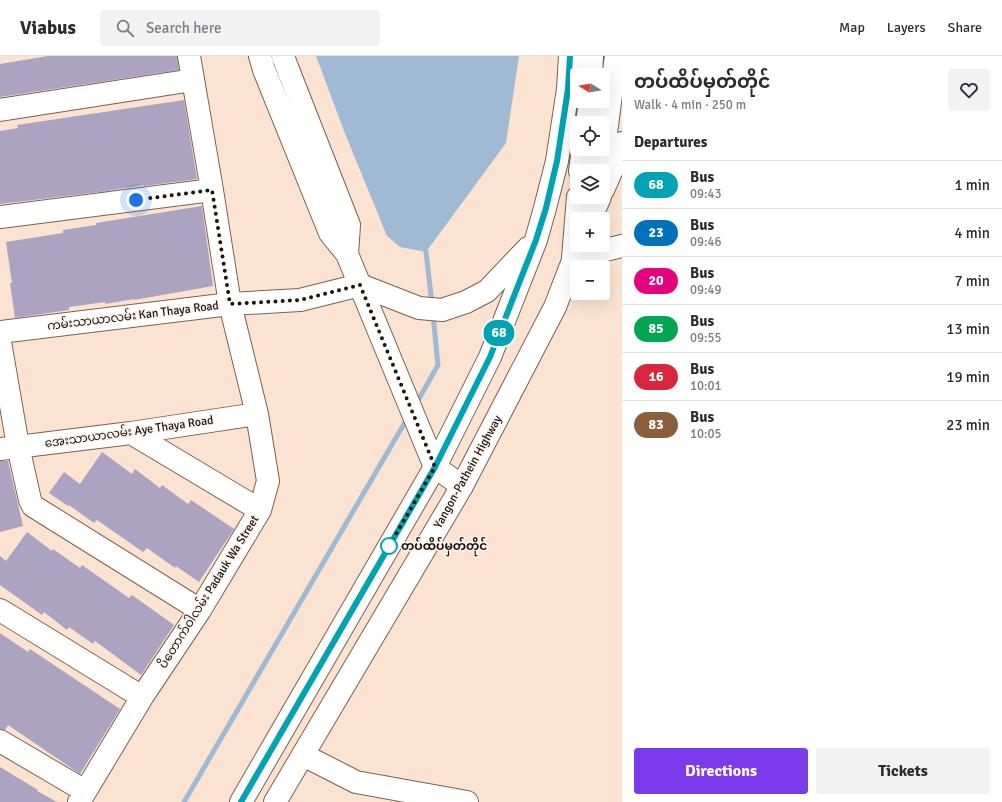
<!DOCTYPE html>
<html lang="en">
<head>
<meta charset="utf-8">
<style>
  body { margin:0; font-family:Signika,"Noto Sans Myanmar",sans-serif; background:#f2f2f3; color:#2b2b33; height:100vh; display:flex; flex-direction:column; font-size:15px; white-space:nowrap }
  * { box-sizing:border-box; margin:0 }
  p { font-size:13px; color:#7c7c81 }
  .icon { flex:none; width:22px; height:22px; fill:none; stroke:currentColor; stroke-width:2; stroke-linecap:round; stroke-linejoin:round }
  .map { position:relative; flex:1; overflow:hidden }
  .panel { display:flex; flex-direction:column; background:#fff; width:380px }
  .panel>* { flex:none }
  .badge { padding:0 8px; border-radius:13px; font-size:14px; line-height:26px }
  .needle { width:26px; rotate:281deg }
  .tools { position:absolute; left:570px; top:12px; display:grid; gap:8px }
  .tools a { display:grid; place-items:center; width:40px; height:40px; border-radius:4px; background:#fff; box-shadow:0 4px 16px #0002; font-size:20px }
  .you { position:absolute; width:20px; height:20px; margin:-10px; border:3px solid #fff; border-radius:50%; background:#1a73e8; box-shadow:0 0 0 6px #1a73e833 }
  .map>.badge { position:absolute; translate:-50% -50%; box-shadow:0 0 0 2px #fff }
  h2 { padding:0 12px; font-size:15px; line-height:36px }
  .round { display:grid; place-items:center; flex:none; width:42px; height:42px; border-radius:4px; background:#f2f2f3 }
  .head { display:flex; align-items:center; justify-content:space-between; height:68px; padding:0 12px }
  h1 { font-size:19px; font-weight:700; line-height:30px }
  .cta { display:flex; gap:8px; margin-top:auto; padding:8px 12px }
  .cta a { flex:1; height:46px; border-radius:4px; background:#7c3aed; color:#fff; font-size:16px; font-weight:700; line-height:46px; text-align:center }
  .cta a+a { background:#f2f2f3; color:#2b2b33 }
  ul { padding:0; list-style:none }
  li { display:flex; align-items:center; gap:12px; height:48px; padding:0 12px; border-top:1px solid #e1e1e2 }
  li div { flex:1 }
  li b { display:block; font-size:15px }
  li em { font-style:normal }
  li .badge { min-width:44px; font-weight:700; text-align:center }
  header { display:flex; align-items:center; gap:24px; box-sizing:border-box; height:56px; padding:0 20px; background:#fff; border-bottom:1px solid #e1e1e2 }
  header strong { font-size:19px }
  nav { display:flex; gap:22px; margin-inline-start:auto; font-size:14px }
  .search { width:280px; height:36px; background:#f2f2f3; display:flex; align-items:center; gap:10px; box-sizing:border-box; padding:0 14px; border-radius:4px; color:#7c7c81; font-size:15px }
  main { display:flex; flex:1; min-height:0 }
  .map>svg:first-child { display:block }
  .water { fill:#a0bad4 }
  .lines { fill:none; stroke-linecap:round; stroke-linejoin:round }
  .stream { stroke:#a0bad4; stroke-width:5 }
  .building { fill:#aca2c2 }
  .minor-casing { stroke:#7c614d; stroke-width:24 }
  .major-casing { stroke:#7c614d; stroke-width:24 }
  .minor { stroke:#fff; stroke-width:22 }
  .major { stroke:#fff; stroke-width:22 }
  .line-casing { stroke:#fff; stroke-width:9 }
  .line { stroke:#00a3b4; stroke-width:6 }
  .walk { stroke:#1e130b; stroke-width:4; stroke-dasharray:0 7.2 }
  .stop-dot { fill:#fff; stroke:#00a3b4; stroke-width:2 }
  .labels { text-anchor:middle; dominant-baseline:central; stroke-width:3; stroke-linejoin:round; paint-order:stroke }
  .street-label { font-size:12px; fill:#1e130b; stroke:#fbf4f0 }
  .stop-label { font-size:12px; font-weight:bold; fill:#1e130b; stroke:#fbf4f0; text-anchor:start }
</style>
</head>
<body>
<header>
<strong>Viabus</strong>
<div class="search"><svg class="icon" aria-label="search" viewBox="0 0 24 24"><circle cx="10" cy="10" r="6"/><path d="M15 15l6 6"/></svg>Search here</div>
<nav><a>Map</a><a>Layers</a><a>Share</a></nav>
</header>
<main>
<div class="map">
<svg width="622" height="746" viewBox="0 0 622 746">
  <rect width="100%" height="100%" fill="#fce3d1"/>
  <path class="water" d="M 316,0 L 519,0 L 506,87 L 426,196 L 400,191 L 387,180 L 344,75 Z"/>
  <g class="lines">
    <path class="stream" d="M 426,196 L 432,248
      M 416,348 L 438,309 L 433,258
      M 184,746 L 408,361"/>
  </g>
  <path class="building" d="M 48,0 L 177,0 L 179,14 L 0,41 L 0,8 Z
    M 184,44 L 197,123 L 144,130 L 144,129 L 107,135 L 0,148 L 0,75 L 18,72 L 17,69 Z
    M 202,150 L 213,230 L 134,244 L 134,243 L 105,248 L 105,246 L 69,251 L 69,254 L 15,262 L 10,227 L 12,227 L 6,186 L 63,177 L 63,174 L 96,169 L 96,167 Z
    M 102,396 L 132,418 L 135,413 L 160,432 L 162,429 L 188,448 L 191,444 L 234,473 L 199,526 L 176,510 L 175,512 L 147,492 L 143,496 L 97,464 L 94,467 L 69,449 L 68,450 L 49,437 L 64,416 L 80,428 Z
    M 0,405 L 8,405 L 23,470 L 0,476 Z
    M 27,476 L 52,495 L 53,493 L 80,512 L 82,509 L 129,542 L 132,539 L 174,569 L 141,619 L 95,585 L 93,588 L 69,571 L 67,574 L 44,556 L 42,559 L 0,529 L 0,500 L 6,505 Z
    M 0,577 L 28,596 L 30,593 L 120,653 L 80,718 L 8,669 L 5,674 L 0,673 Z
    M 0,711 L 38,734 L 37,735 L 57,746 L 0,746 Z"/>
  <g class="lines">
    <defs>
      <path id="minor" d="M 260,0 L 264,14 L 330,177 L 347,198 L 435,411 L 462,430
        M 283,0 L 287,11 L 349,169 L 347,198
        M 0,54 L 193,24
        M 603,90 L 606,77 L 616,0
        M 596,115 L 602,93
        M 0,161 L 212,134
        M 576,189 L 573,202 L 622,190
        M 0,276 L 230,248 L 300,244 L 360,229
        M 0,286 L 18,390 L 30,444 L 33,450 L 200,554
        M 131,377 L 260,454
        M 0,393 L 131,377 L 257,358
        M 0,554 L 142,641
        M 0,685 L 85,735
        M 303,699 L 356,726 L 467,746
        M 79,746 L 142,641 L 200,554 L 260,454 L 268,425 L 257,358 L 230,248 L 212,134 L 189,0"/>
      <path id="major" d="M 591,19 L 592,0
        M 587,67 L 590,45
        M 580,115 L 583,93
        M 603,134 L 618,100 L 622,87
        M 590,163 L 600,141
        M 573,202 L 578,141
        M 360,229 L 419,252 L 442,254 L 466,246 L 487,235 L 528,192
        M 241,746 L 435,411 L 490,301 L 536,184 L 545,152 L 557,105 L 568,33 L 570,0
        M 275,746 L 462,430 L 555,251 L 579,189"/>
    </defs>
    <use href="#minor" class="minor-casing"/>
    <use href="#major" class="major-casing"/>
    <use href="#minor" class="minor"/>
    <use href="#major" class="major"/>
  </g>
  <g class="lines">
    <defs>
      <path id="line" d="M 241,746 L 435,411 L 490,301 L 536,184 L 546,152 L 557,105 L 568,33 L 570,0"/>
    </defs>
    <use href="#line" class="line-casing"/>
    <use href="#line" class="line"/>
    <path class="walk" d="M 136,144 L 212,134 L 230,248 L 300,244 L 360,229 L 435,411 L 389,490"/>
  </g>
  <circle class="stop-dot" cx="389" cy="490" r="8"/>
  <g class="labels">
    <g class="street-label">
      <text transform="translate(133 260) rotate(-7)">ကမ်းသာယာလမ်း Kan Thaya Road</text>
      <text transform="translate(129 376) rotate(-8)">အေးသာယာလမ်း Aye Thaya Road</text>
      <text transform="translate(468 416) rotate(-61)">Yangon-Pathein Highway</text>
      <text transform="translate(209 536) rotate(-58)">ပိတောက်ဝါလမ်း Padauk Wa Street</text>
    </g>
    <g class="stop-label">
      <text x="401" y="490">တပ်ထိပ်မှတ်တိုင်</text>
    </g>
  </g>
</svg>
<div class="tools">
<a><svg class="needle" viewBox="-14 -14 28 28"><path d="M0-13l5 13h-10z" fill="#e53935"/><path d="M0 13l5-13h-10z" fill="#7c7c81"/></svg></a>
<a><svg class="icon" aria-label="locate" viewBox="0 0 24 24"><circle cx="12" cy="12" r="6"/><path d="M12 2v4M12 18v4M2 12h4M18 12h4"/></svg></a>
<a><svg class="icon" aria-label="layers" viewBox="0 0 24 24"><path d="M12 4l9 5-9 5-9-5zM3 14l9 5 9-5"/></svg></a>
<a>+</a>
<a>−</a>
</div>
<div class="you" style="left:136px;top:144px"></div>
<b class="badge" style="left:499px;top:277px;background:#00a3b4;color:#fff">68</b>
</div>
<section class="panel">
<div class="head"><div><h1>တပ်ထိပ်မှတ်တိုင်</h1><p>Walk · 4 min · 250 m</p></div><a class="round"><svg class="icon" aria-label="heart" viewBox="0 0 24 24"><path d="M12 20l-8-8c-3-5 5-10 8-4 3-6 11-1 8 4z"/></svg></a></div>
<h2>Departures</h2>
<ul>
<li><span class="badge" style="background:#00a3b4;color:#fff">68</span><div><b>Bus</b><p>09:43</p></div><em>1 min</em></li>
<li><span class="badge" style="background:#0072bc;color:#fff">23</span><div><b>Bus</b><p>09:46</p></div><em>4 min</em></li>
<li><span class="badge" style="background:#e6007e;color:#fff">20</span><div><b>Bus</b><p>09:49</p></div><em>7 min</em></li>
<li><span class="badge" style="background:#00a651;color:#fff">85</span><div><b>Bus</b><p>09:55</p></div><em>13 min</em></li>
<li><span class="badge" style="background:#d7263d;color:#fff">16</span><div><b>Bus</b><p>10:01</p></div><em>19 min</em></li>
<li><span class="badge" style="background:#8b5e3c;color:#fff">83</span><div><b>Bus</b><p>10:05</p></div><em>23 min</em></li>
</ul>
<div class="cta"><a>Directions</a><a>Tickets</a></div>
</section>
</main>
</body>
</html>
